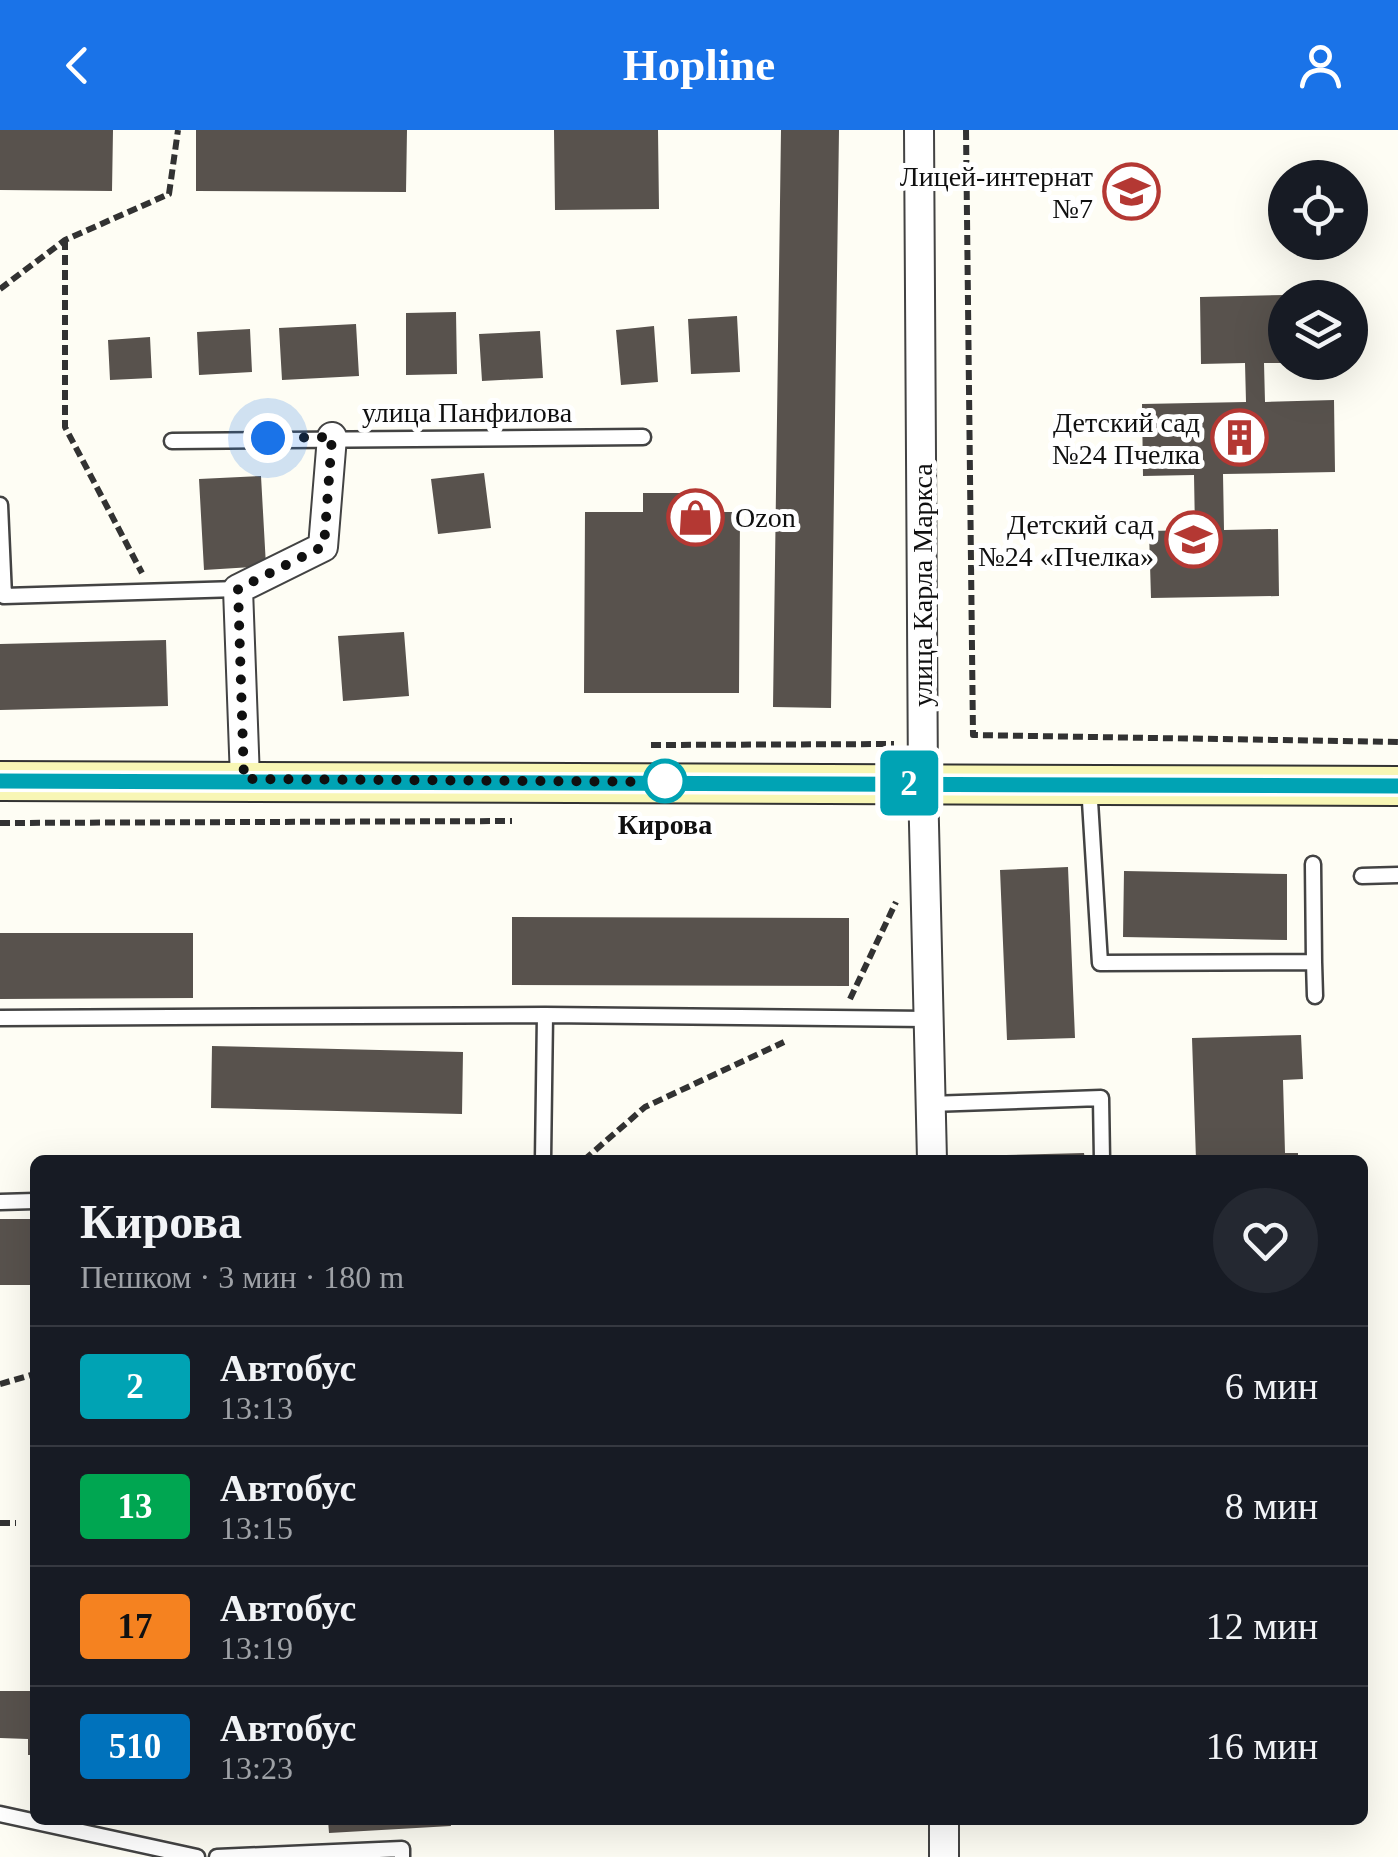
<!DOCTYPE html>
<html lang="ru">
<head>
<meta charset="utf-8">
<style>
  body { margin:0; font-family:Georgia,serif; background:#242831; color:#f1f3f6; height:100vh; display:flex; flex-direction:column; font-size:38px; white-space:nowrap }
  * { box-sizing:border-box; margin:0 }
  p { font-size:32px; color:#9ea1a6 }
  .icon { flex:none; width:55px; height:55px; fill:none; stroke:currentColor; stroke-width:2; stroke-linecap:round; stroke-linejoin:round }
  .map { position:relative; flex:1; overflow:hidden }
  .drawer { position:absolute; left:30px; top:1025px; width:1338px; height:670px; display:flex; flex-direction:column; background:#171b24; border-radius:15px; box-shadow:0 10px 40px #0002 }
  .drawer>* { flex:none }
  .badge { padding:0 20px; border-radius:8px; font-size:35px; line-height:65px }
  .fabs { position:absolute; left:1268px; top:30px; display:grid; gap:20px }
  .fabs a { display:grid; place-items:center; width:100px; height:100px; border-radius:50%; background:#171b24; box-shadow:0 10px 40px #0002; font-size:50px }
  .you { position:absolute; width:50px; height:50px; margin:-25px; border:8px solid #fff; border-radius:50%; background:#1a73e8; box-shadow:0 0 0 15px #1a73e833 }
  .map>.badge { position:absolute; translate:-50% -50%; box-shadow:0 0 0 5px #fff }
  .round { display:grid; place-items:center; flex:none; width:105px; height:105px; border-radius:52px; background:#242831 }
  .summary { display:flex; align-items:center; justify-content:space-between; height:170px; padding:0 50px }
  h1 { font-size:48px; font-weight:700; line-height:75px }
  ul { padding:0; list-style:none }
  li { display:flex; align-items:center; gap:30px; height:120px; padding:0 50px; border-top:2px solid #363941 }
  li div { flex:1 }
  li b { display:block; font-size:38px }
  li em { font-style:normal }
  li .badge { min-width:110px; font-weight:700; text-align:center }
  header { display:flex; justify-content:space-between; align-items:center; height:130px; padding:0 50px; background:#1a73e8; color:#fff; font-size:45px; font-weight:700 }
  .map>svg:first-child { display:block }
  .building { fill:#58524d }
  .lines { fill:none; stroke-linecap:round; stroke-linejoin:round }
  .lane-casing { stroke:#434343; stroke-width:19 }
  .street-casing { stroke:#434343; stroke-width:32 }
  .secondary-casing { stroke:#323232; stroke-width:42 }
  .path { stroke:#323232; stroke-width:6; stroke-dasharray:10 5; stroke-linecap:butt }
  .lane { stroke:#fff; stroke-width:14 }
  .street { stroke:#fff; stroke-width:28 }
  .secondary { stroke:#f8f6b5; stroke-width:38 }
  .line-casing { stroke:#fff; stroke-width:22 }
  .line { stroke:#00a3b4; stroke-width:15 }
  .walk { stroke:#101010; stroke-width:10; stroke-dasharray:0 18 }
  .stop-dot { fill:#fff; stroke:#00a3b4; stroke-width:5 }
  .labels { text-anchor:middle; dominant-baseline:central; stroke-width:10; stroke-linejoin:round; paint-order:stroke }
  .poi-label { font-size:28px; fill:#101010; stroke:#fff; text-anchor:end }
  .street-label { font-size:28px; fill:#101010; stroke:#fff }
  .stop-label { font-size:28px; font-weight:bold; fill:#101010; stroke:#fff }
</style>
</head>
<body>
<header><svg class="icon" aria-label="back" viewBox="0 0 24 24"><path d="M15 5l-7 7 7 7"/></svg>Hopline<svg class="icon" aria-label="person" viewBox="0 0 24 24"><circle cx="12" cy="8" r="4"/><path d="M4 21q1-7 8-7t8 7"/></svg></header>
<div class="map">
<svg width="1398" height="1727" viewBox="0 0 1398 1727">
  <rect width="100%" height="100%" fill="#fefdf4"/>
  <path class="building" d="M 0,0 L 113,0 L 112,61 L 0,60 Z
    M 196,0 L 407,0 L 406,62 L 196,61 Z
    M 554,0 L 658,0 L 659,79 L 555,80 Z
    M 781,0 L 839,0 L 831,578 L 773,577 Z
    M 1285,165 L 1285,233 L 1264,233 L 1265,272 L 1334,270 L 1335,342 L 1223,344 L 1224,400 L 1278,399 L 1279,466 L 1151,468 L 1149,401 L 1195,400 L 1194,345 L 1143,346 L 1142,274 L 1246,272 L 1245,233 L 1201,234 L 1200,167 Z
    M 456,182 L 457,244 L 406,245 L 406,183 Z
    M 737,186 L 740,242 L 691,244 L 688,189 Z
    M 356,194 L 359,246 L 282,250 L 279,198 Z
    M 654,196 L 658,252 L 621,255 L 616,200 Z
    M 250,199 L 252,242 L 199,245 L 197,202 Z
    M 540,201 L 543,248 L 482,251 L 479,204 Z
    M 150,207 L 152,248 L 110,250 L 108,210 Z
    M 484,343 L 491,398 L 438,404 L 431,349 Z
    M 261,346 L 266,436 L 204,440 L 199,349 Z
    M 643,363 L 710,363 L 711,382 L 740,382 L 739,563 L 584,563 L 585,382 L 643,382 Z
    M 404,502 L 409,566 L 343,571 L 338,506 Z
    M 166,510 L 168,576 L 0,580 L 0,514 Z
    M 1068,737 L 1075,908 L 1007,910 L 1000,740 Z
    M 1124,741 L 1287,744 L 1287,810 L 1123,807 Z
    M 512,787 L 849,788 L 849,856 L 512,855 Z
    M 0,803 L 193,803 L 193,868 L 0,869 Z
    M 1301,905 L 1303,949 L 1283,950 L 1285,1023 L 1298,1023 L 1298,1030 L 1196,1030 L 1192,908 Z
    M 212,916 L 463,922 L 462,984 L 211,978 Z
    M 1084,1023 L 1085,1030 L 1006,1030 L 1006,1025 Z
    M 0,1089 L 35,1089 L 35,1155 L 0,1155 Z
    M 32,1418 L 35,1418 L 35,1625 L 28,1625 L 28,1609 L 0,1608 L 0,1561 L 30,1561 Z
    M 328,1690 L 450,1690 L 451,1696 L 329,1703 Z"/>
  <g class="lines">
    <defs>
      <path id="lane" d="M 172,311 L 643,307
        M 0,375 L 4,466 L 238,459
        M 1089,655 L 1100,833 L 1314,832 L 1315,866
        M 1313,734 L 1314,832
        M 1362,746 L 1398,745
        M 0,888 L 545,885
        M 930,974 L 1101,968 L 1102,1030
        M 543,1030 L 545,885 L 928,889
        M 0,1072 L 35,1071
        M 0,1684 L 197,1727
        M 217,1727 L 402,1719 L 402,1727"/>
      <path id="street" d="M 919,0 L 923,653 L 932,1030
        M 245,649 L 238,459 L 323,417 L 332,307
        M 944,1690 L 944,1727"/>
      <path id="secondary" d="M 0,651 L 1398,656"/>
    </defs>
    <use href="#lane" class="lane-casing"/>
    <use href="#street" class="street-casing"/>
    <use href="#secondary" class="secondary-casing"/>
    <path class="path" d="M 966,0 L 973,605 L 1398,612
      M 65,110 L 65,297 L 142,443
      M 0,159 L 65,110 L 169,64 L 178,0
      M 651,615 L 894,614
      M 0,693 L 512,691
      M 850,869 L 896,772
      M 584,1030 L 645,977 L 784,912
      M 0,1254 L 35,1244
      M 0,1393 L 16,1393"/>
    <use href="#lane" class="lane"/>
    <use href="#street" class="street"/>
    <use href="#secondary" class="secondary"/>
  </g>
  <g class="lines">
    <defs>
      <path id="line" d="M 0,651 L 1398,656"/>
    </defs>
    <use href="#line" class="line-casing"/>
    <use href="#line" class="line"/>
    <path class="walk" d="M 268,308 L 332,307 L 324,416 L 238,459 L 244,649 L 676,652 L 665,651"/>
  </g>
  <defs>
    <symbol id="school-ring" viewBox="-11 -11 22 22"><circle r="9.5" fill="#fff" stroke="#b43833" stroke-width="1.5"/><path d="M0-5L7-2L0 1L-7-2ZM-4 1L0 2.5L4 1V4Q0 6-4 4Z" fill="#b43833"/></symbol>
    <symbol id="building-ring" viewBox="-11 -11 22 22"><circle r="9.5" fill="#fff" stroke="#b43833" stroke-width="1.5"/><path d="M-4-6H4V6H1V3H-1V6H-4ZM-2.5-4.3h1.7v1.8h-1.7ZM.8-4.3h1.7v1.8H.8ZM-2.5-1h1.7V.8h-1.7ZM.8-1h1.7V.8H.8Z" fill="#b43833"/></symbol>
    <symbol id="shop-ring" viewBox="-11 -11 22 22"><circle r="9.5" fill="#fff" stroke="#b43833" stroke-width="1.5"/><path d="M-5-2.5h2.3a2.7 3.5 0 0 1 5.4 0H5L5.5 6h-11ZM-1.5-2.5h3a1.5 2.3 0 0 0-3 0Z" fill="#b43833"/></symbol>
  </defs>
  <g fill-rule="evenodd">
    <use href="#school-ring" x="1100" y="30" width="63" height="63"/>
    <use href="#building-ring" x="1208" y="276" width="63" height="63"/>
    <use href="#shop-ring" x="664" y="356" width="63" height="63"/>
    <use href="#school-ring" x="1162" y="378" width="63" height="63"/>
  </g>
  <circle class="stop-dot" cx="665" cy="651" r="20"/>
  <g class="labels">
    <g class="poi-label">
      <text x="1093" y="46">Лицей-интернат<tspan x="1093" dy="32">№7</tspan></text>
      <text x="1200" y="292">Детский сад<tspan x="1200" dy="32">№24 Пчелка</tspan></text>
      <text x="735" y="387" text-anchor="start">Ozon</text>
      <text x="1154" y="394">Детский сад<tspan x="1154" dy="32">№24 «Пчелка»</tspan></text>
    </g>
    <g class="street-label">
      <text x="467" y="282">улица Панфилова</text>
      <text transform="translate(922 455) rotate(-90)">улица Карла Маркса</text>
    </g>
    <g class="stop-label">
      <text x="665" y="694">Кирова</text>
    </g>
  </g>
</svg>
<div class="fabs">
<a><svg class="icon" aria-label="locate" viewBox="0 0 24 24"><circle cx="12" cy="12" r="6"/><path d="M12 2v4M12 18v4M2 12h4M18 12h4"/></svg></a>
<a><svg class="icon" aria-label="layers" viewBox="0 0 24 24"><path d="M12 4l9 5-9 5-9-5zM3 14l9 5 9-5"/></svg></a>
</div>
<div class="you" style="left:268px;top:308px"></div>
<b class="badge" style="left:909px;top:653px;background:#00a3b4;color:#fff">2</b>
<section class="drawer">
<div class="summary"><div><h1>Кирова</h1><p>Пешком · 3 мин · 180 m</p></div><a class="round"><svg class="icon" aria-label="heart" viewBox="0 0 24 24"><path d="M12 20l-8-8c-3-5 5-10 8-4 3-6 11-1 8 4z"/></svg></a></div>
<ul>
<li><span class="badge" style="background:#00a3b4;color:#fff">2</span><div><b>Автобус</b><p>13:13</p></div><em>6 мин</em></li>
<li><span class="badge" style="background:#00a651;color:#fff">13</span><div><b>Автобус</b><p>13:15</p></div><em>8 мин</em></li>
<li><span class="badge" style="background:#f58220;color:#111">17</span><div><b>Автобус</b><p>13:19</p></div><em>12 мин</em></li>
<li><span class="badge" style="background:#0072bc;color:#fff">510</span><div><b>Автобус</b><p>13:23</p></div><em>16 мин</em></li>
</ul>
</section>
</div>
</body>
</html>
